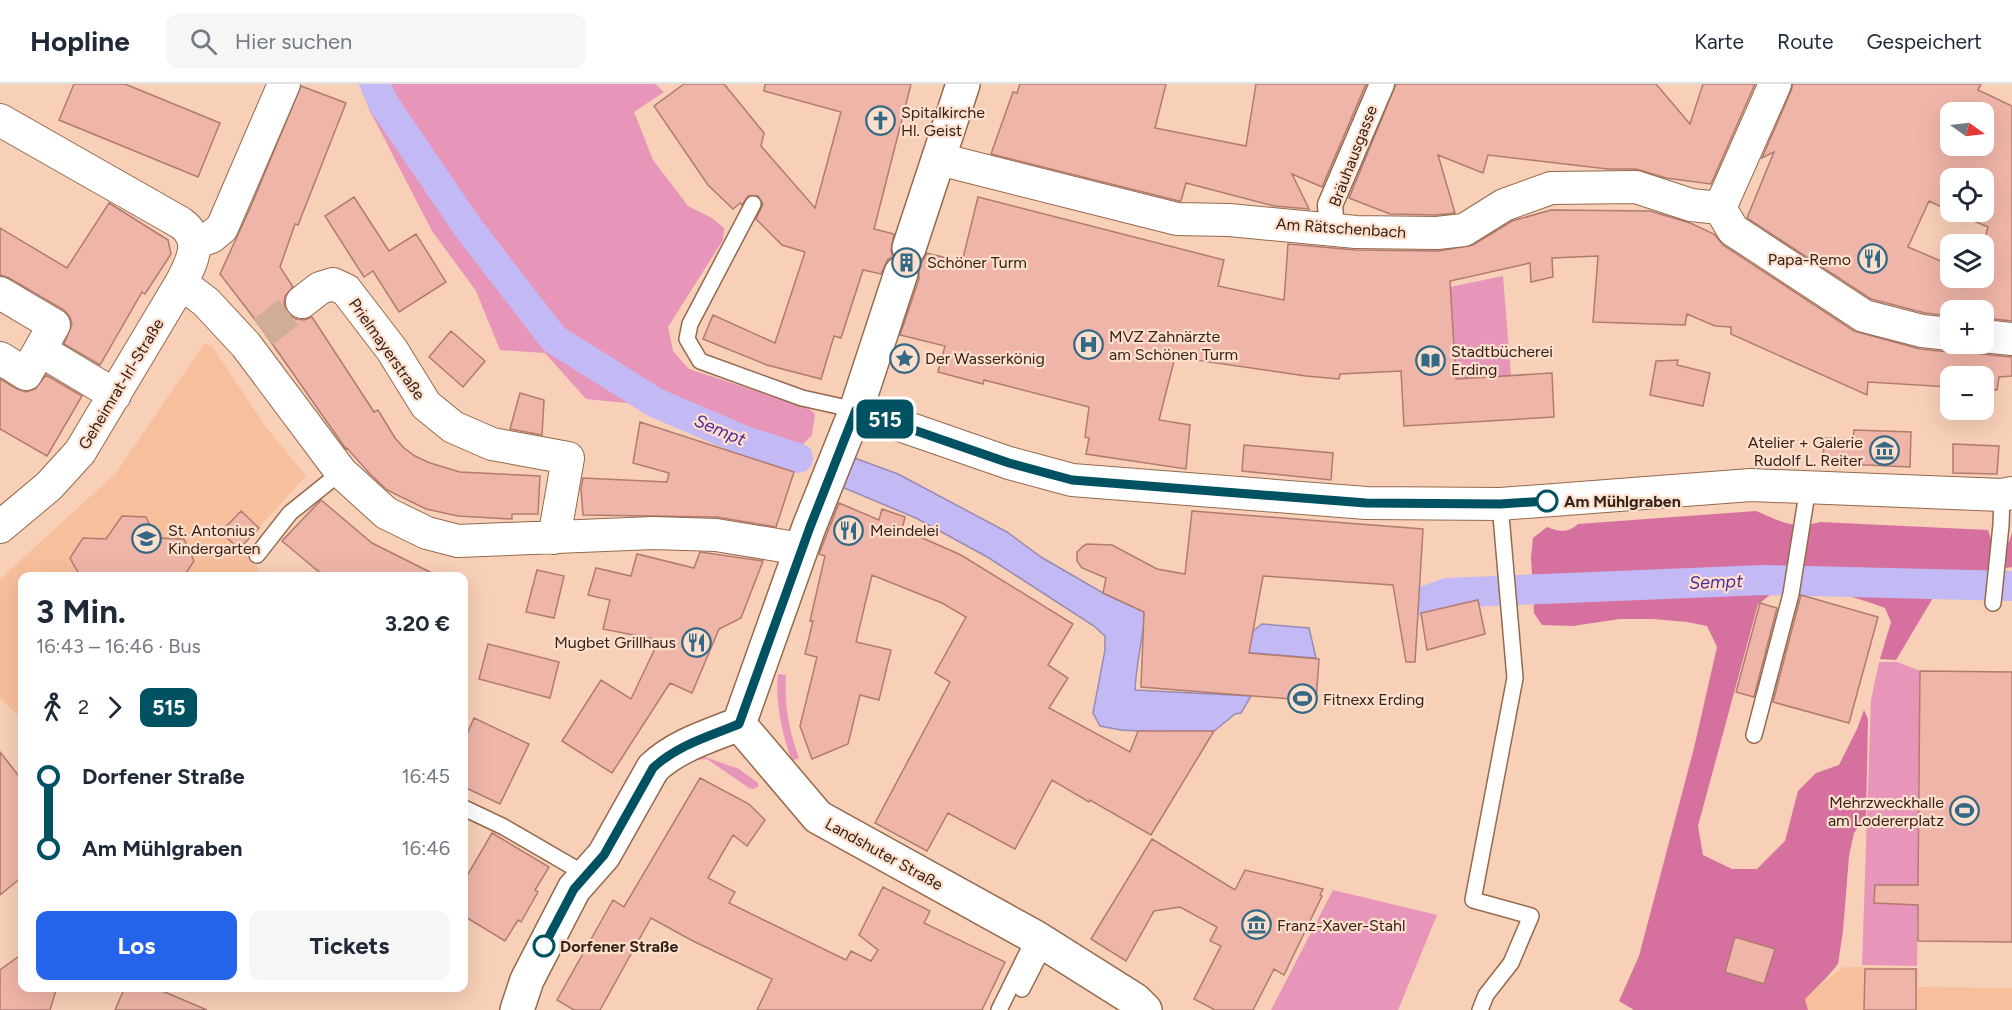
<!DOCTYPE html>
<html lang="de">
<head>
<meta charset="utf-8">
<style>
  body { margin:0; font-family:Figtree,sans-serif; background:#f6f6f7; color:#1f2937; height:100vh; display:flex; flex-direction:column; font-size:22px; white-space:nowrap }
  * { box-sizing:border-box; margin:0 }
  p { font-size:20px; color:#747a83 }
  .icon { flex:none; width:33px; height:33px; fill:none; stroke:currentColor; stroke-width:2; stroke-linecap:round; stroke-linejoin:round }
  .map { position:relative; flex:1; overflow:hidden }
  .panel { position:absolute; left:18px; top:488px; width:450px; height:420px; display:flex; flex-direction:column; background:#fff; border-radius:12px; box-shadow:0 6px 24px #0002 }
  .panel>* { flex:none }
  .badge { padding:0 12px; border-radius:9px; font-size:21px; line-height:39px }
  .needle { width:39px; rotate:104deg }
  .controls { position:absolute; left:1940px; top:18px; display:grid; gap:12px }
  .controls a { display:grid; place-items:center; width:54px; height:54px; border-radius:12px; background:#fff; box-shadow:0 6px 24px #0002; font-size:30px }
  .map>.badge { position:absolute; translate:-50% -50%; box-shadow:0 0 0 3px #fff }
  .legs { display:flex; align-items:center; gap:9px; height:66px; padding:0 18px; font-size:20px }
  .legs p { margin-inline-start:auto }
  .headline { display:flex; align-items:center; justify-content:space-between; height:102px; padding:0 18px }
  h1 { font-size:33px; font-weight:700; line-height:45px }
  .button { display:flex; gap:12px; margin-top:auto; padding:12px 18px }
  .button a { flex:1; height:69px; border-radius:12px; background:#2563eb; color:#fff; font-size:24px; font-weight:700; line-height:69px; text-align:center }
  .button a+a { background:#f6f6f7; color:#1f2937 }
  ul { padding:0 18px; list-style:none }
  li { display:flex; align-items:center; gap:21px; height:72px; font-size:22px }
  li i { display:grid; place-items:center; width:9px; height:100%; margin:0 8px; background:currentColor }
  li i::after { content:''; width:15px; height:15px; margin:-8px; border:4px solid; border-radius:50%; background:#fff }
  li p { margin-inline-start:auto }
  li:first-child i { background:linear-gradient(#0000 50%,currentColor 0) }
  li:last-child i { background:linear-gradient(currentColor 50%,#0000 0) }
  header { display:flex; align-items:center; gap:36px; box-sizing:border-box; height:84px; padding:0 30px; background:#fff; border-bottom:2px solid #e0e1e3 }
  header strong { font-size:28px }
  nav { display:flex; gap:33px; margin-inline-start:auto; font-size:21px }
  .search { width:420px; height:54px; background:#f6f6f7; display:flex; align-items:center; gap:15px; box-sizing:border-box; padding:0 21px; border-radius:12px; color:#747a83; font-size:22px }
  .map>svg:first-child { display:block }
  .built { fill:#f8bf9c }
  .green { fill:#e795b8 }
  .forest { fill:#d6719f }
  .water { fill:#c3b9f4; stroke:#998cb2; stroke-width:1.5 }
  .pier { fill:#f8cfb7 }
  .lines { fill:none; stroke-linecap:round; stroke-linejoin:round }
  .canal { stroke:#c3b9f4; stroke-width:30 }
  .building { fill:#efb5a8; stroke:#b17b70; stroke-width:1.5; fill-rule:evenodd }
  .minor-tunnel { stroke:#d1ad97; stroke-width:32; stroke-dasharray:32 16; stroke-linecap:butt }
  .service-casing { stroke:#95694d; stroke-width:18 }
  .pedestrian-casing { stroke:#95694d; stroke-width:27 }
  .minor-casing { stroke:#95694d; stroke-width:34 }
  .tertiary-casing { stroke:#95694d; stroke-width:36 }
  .service { stroke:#fff; stroke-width:15 }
  .pedestrian { stroke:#fff; stroke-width:24 }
  .minor { stroke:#fff; stroke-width:32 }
  .tertiary { stroke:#fff; stroke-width:33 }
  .line-1-casing { stroke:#fff; stroke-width:14 }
  .line-1 { stroke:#005262; stroke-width:9 }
  .stop-1-dot { fill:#fff; stroke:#005262; stroke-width:3 }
  .labels { text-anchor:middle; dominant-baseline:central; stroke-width:4.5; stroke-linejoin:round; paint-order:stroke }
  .poi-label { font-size:16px; fill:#362418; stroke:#fedfcd; text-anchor:start }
  .street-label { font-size:16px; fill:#362418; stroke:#fedfcd }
  .stop-label { font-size:16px; font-weight:bold; fill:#362418; stroke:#fedfcd; text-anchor:start }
  .water-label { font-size:18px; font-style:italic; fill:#502b99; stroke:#fedfcd }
</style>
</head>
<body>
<header>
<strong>Hopline</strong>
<div class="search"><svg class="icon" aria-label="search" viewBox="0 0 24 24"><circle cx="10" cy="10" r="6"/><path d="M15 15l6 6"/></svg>Hier suchen</div>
<nav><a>Karte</a><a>Route</a><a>Gespeichert</a></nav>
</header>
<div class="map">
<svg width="2012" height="926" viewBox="0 0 2012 926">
  <rect width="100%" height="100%" fill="#f8cfb7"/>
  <path class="built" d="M 204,260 L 212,262 L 265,342 L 306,392 L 239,465 L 259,485 L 253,492 L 22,492 L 22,634 L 0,615 L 0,495 L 116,389 Z
    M 1844,883 L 1918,884 L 1918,903 L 2012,904 L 2012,926 L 1799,926 L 1800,916 Z"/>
  <path class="green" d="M 359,0 L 655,0 L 664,8 L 634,28 L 653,76 L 688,122 L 712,134 L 724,144 L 723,156 L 668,243 L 673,267 L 689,285 L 808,324 L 815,330 L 812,351 L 801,362 L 698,326 L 586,315 L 545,269 L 500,266 L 476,207 L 432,147 L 370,27 Z
    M 1503,192 L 1511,292 L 1456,295 L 1450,203 Z
    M 1879,578 L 1897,578 L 1920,587 L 1917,882 L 1862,881 L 1871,616 Z
    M 778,590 L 786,591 C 784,620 789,647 799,674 L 792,677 C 782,650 775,618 778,590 Z
    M 702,672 L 739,685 L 758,699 L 758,703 L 753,705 L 749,704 L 707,675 L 693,676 Z
    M 1333,806 L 1437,831 L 1398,926 L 1271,926 Z"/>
  <path class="forest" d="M 1756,427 C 1781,437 1792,446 1820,438 L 1988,446 L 1993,461 L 2009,458 L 2012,449 L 2012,483 L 1978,488 L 1949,487 L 1896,576 L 1880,575 L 1891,538 L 1885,524 C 1858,514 1801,495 1773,509 C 1768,512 1763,517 1758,520 L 1698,742 L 1703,771 L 1732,785 L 1757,785 L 1785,757 L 1798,707 L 1816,689 L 1839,681 L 1857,645 L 1864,626 L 1868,635 L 1866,733 L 1854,749 L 1849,772 L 1843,847 L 1838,880 L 1827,893 L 1805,915 L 1808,926 L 1634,926 L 1619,917 L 1639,872 L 1694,664 L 1717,563 L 1707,542 L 1687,538 L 1653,535 L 1620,535 L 1573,542 L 1542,541 L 1534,529 L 1531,473 L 1533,454 L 1547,443 C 1559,448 1568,449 1578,440 Z"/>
  <path class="water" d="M 770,359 L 804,366 L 822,362 L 898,390 L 1007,448 L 1041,473 L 1103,509 L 1145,528 C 1143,555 1136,579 1135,606 L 1251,612 L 1241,629 L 1235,630 L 1214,647 L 1157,648 L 1121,646 L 1100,642 L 1093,629 L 1105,566 L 1105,552 L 1094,542 L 989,474 L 916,434 L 770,373 L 760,360 Z
    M 1262,540 L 1309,544 L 1316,574 L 1214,566 L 1218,541 L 1253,547 Z"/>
  <path class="pier" d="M 823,359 L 856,371 L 842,407 L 801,389 L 811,362 Z"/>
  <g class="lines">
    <path class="canal" d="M 375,0 L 384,20 L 469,145 L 554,255 L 656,319 L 745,357 L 798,374
      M 1422,518 L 1447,509 L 1764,496 L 2012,502"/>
  </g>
  <path class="building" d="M 74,0 L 125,0 L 220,39 L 198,93 L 59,36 Z
    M 684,0 L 724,0 L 764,49 L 761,62 L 815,124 L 841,28 L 764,7 L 765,0 L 911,0 L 874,145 L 894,150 L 891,167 L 893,173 L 888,175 L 881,190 L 863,186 L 841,254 L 834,252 L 821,295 L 767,281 L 703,255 L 713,231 L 775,259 L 805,168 L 782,161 L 756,135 L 763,120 L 758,112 L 748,112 L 742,121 L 740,119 L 733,125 L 708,101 L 654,22 Z
    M 1020,0 L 1166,0 L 1155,44 L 1246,62 L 1256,0 L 1366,0 L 1322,103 L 1292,90 L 1309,125 L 1274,122 L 1186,99 L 1181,117 L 1179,117 L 991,70 L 1013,8 L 1017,9 Z
    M 1396,0 L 1656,0 L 1690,40 L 1703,0 L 1755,0 L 1711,100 L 1666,94 L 1636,85 L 1608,85 L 1488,71 L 1483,89 L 1438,71 L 1455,129 L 1436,131 L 1390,130 L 1349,114 Z
    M 1793,0 L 1981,0 L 1978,6 L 2012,22 L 2012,237 L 1983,234 L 1983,226 L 1950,226 L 1950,232 L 1925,229 L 1871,215 L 1747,134 L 1774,68 L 1762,74 L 1791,7 ZM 1950,28 L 1983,28 L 1983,62 L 1950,62 ZM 1950,94 L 1983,94 L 1983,128 L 1952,128 L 1988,143 L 1983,161 L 1983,194 L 1950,194 L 1950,181 L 1908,163 L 1929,117 L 1950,127 Z
    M 301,2 L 346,19 L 298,141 L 295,140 L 280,183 L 293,203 L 285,212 L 284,220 L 287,229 L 296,235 L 304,236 L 312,233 L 374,328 L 378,326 L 395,354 L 404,364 L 415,372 L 430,379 L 460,388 L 540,392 L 538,430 L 512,430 L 512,435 L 458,432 L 426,425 L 387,406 L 370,390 L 347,364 L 346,365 L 257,238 L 220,190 L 251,122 Z
    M 354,113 L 389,167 L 416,150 L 446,198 L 399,228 L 373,187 L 364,193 L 325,132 Z
    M 978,113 L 1224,176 L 1218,202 L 1284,216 L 1288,160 L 1356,166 L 1439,167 L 1473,161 L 1512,137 L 1551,126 L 1650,127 L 1690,139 L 1714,150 L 1723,161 L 1854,247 L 1920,265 L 1949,268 L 1958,266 L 1967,260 L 1972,266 L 1981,270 L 2012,273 L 2012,292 L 1999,293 L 1997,306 L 1983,305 L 1983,292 L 1950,292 L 1950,303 L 1868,298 L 1867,311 L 1731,250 L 1731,243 L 1715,242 L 1687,230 L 1685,241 L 1593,238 L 1598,172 L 1552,174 L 1553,193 L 1531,198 L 1530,179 L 1450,197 L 1456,295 L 1552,289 L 1554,333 L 1404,342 L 1401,287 L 1340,290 L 1339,295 L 1306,292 L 1175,273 L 1159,336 L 1190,341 L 1186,385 L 1086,370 L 1089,354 L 1085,353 L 1089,323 L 984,296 L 983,300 L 938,288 L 945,262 L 900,251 L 919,195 L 919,186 L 917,180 L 922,178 L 927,169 L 962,178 Z
    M 109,119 L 168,156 L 171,170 L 145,210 L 142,208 L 100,281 L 64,260 L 72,240 L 70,233 L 64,226 L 9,194 L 0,191 L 0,144 L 67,184 Z
    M 451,247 L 485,277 L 463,303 L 429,273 Z
    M 1678,276 L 1677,281 L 1710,289 L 1703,322 L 1650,311 L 1656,277 Z
    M 46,291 L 82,312 L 47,372 L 0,345 L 0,295 L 17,305 L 26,308 L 35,305 Z
    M 520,309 L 544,316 L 542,351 L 510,345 Z
    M 640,338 L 794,388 L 776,443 L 717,433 L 583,431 L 581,404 L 583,394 L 667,398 L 669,389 L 633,379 Z
    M 1854,346 L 1911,348 L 1910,383 L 1823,379 L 1824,354 L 1853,355 Z
    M 1953,360 L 1999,362 L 1997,390 L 1953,389 Z
    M 1244,361 L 1333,369 L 1331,396 L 1242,387 Z
    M 321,416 L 372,459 L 438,492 L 324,492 L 282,457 Z
    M 839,419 L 879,436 L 882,425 L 905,433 L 902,445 L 961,471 L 1073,540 L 1048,581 L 1068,594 L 1049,624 L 1130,668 L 1138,647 L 1214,647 L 1151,751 L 1090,716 L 1089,718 L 1052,696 L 1015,765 L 948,729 L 927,767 L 875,739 L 950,598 L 935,589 L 966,533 L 942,519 L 872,491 L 856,558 L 891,566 L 879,616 L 860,611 L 848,660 L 812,675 L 800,642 L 817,573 L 805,570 L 813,537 L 810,537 L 825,472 L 819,470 Z
    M 241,427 L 259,444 L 239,465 L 221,448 Z
    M 1192,427 L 1423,445 L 1415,578 L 1406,578 L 1393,501 L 1263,492 L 1249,569 L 1319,575 L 1316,617 L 1141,603 L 1144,528 L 1103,509 L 1106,494 L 1082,484 L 1077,477 L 1077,468 L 1083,462 L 1087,460 L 1112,461 L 1157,485 L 1185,490 Z
    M 122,432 L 146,433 L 156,454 L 184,455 L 194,477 L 184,492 L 80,492 L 70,474 L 83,454 L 106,455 Z
    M 700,468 L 763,477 L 741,534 L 719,545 L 692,609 L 670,599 L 612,689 L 562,657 L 601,596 L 631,615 L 659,556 L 603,545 L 610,516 L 588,511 L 596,484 L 631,492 L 637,470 L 694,484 Z
    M 537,486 L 564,492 L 554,534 L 526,528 Z
    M 1801,511 L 1878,533 L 1849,639 L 1773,618 Z
    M 1478,516 L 1485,550 L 1427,566 L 1421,529 Z
    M 1760,519 L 1777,524 L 1754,613 L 1736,608 Z
    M 488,560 L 559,578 L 550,614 L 479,595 Z
    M 1920,587 L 2012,588 L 2012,858 L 1918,857 L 1918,821 L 1874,819 L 1875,801 L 1918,801 Z
    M 474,634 L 529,660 L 500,720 L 464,703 L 464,657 Z
    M 0,668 L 22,696 L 22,793 L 0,811 Z
    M 700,694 L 749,720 L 765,736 L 747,762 L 733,751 L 708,794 L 735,808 L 729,819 L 846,876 L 851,867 L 871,877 L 878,866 L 859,851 L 883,803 L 930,827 L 924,839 L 1005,878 L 982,926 L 757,926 L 772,895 L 693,857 L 651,834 L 600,926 L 574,926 L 557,916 L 613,816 L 624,823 Z
    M 492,749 L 549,783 L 535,806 L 538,808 L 521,838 L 518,836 L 505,857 L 464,832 L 464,797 Z
    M 1152,755 L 1235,806 L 1245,786 L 1323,805 L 1320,811 L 1322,812 L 1284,891 L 1274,885 L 1253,926 L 1215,926 L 1194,915 L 1221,862 L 1210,857 L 1217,843 L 1180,823 L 1154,827 L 1126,877 L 1091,855 Z
    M 1735,853 L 1775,865 L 1764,900 L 1725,888 Z
    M 22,870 L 22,903 L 57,903 L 50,926 L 0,926 L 0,886 Z
    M 1865,885 L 1916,885 L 1916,926 L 1864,926 Z
    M 125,903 L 153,903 L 207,926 L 115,926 Z"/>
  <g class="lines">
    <path class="minor-tunnel" d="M 263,248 L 302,218"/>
    <defs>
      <path id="service" d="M 753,120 L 690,240 L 687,255 L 700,277 L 802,314 L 856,326
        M 257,471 L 290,429 L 341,388
        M 1993,519 L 2001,441 L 2002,411
        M 1754,651 L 1791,510 L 1808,403
        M 464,724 L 504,743 L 585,790
        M 1022,905 L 1045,860
        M 999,926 L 1035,853
        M 1480,926 L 1486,911 L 1511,879 L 1531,832 L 1473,816 L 1515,594 L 1500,420"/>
      <path id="pedestrian" d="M 1332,146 L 1330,121 L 1382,0"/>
      <path id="minor" d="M 0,36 L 181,139 C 204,156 192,178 181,199 L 80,368 L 49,402 L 0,443
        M 939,75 L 1177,135 L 1229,136 L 1356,148 L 1437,149 L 1464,146 L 1504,121 L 1551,104 L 1636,103 L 1691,121 L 1720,124
        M 1720,124 L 1733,146 L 1864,232 L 1922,247 L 1950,250
        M 1720,124 L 1775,0
        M 195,159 L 211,153 L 222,144 L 284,0
        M 181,199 L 206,218 L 246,261 L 341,388 L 386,429 L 427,449 L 458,457 L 653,449 L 716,451 L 801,465
        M 0,209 L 54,241 L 26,290 L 0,274
        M 302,218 L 320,204 L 333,200 L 346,206 L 392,266 L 426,321 L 453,343 L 492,360 L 568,374 L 554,454
        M 1983,252 L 2012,255
        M 40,266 L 115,311
        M 856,326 L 1009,379 L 1072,396 L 1366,419 L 1500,420 L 1751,401 L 2002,411 L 2012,409"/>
      <path id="tertiary" d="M 909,164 L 963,0
        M 739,640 L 818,733 L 1035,853 L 1135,916 L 1145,926
        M 739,640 L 809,443 L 856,326 L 901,189
        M 517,926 L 527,896 L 574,805 L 604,771 L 653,684 C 677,661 710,652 739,640"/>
    </defs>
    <use href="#service" class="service-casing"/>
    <use href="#pedestrian" class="pedestrian-casing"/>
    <use href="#minor" class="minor-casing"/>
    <use href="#tertiary" class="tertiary-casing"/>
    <use href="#service" class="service"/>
    <use href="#pedestrian" class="pedestrian"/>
    <use href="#minor" class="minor"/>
    <use href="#tertiary" class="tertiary"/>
  </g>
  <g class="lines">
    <defs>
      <path id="line-1" d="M 544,862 L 574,805 L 604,771 L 653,684 C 677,661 710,652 739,640 L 810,443 L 856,326 L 1009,379 L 1072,396 L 1366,419 L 1500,420 L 1547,417"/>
    </defs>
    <use href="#line-1" class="line-1-casing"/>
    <use href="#line-1" class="line-1"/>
  </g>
  <defs>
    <symbol id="church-ring" viewBox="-11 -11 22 22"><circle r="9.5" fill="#fedfcd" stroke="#336984" stroke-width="1.5"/><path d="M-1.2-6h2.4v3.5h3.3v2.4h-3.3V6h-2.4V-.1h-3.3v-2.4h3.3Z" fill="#336984"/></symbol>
    <symbol id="restaurant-ring" viewBox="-11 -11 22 22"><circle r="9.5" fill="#fedfcd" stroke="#336984" stroke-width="1.5"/><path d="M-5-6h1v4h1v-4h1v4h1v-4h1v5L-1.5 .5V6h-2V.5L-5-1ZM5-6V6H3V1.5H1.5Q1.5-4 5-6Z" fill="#336984"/></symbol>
    <symbol id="building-ring" viewBox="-11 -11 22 22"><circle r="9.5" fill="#fedfcd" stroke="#336984" stroke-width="1.5"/><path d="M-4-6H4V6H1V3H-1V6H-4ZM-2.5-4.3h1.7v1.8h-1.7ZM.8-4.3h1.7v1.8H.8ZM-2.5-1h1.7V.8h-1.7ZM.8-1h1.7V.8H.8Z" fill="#336984"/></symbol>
    <symbol id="hospital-ring" viewBox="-11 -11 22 22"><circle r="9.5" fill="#fedfcd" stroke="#336984" stroke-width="1.5"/><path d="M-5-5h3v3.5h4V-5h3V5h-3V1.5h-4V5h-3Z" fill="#336984"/></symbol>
    <symbol id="sight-ring" viewBox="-11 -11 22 22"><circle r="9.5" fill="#fedfcd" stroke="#336984" stroke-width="1.5"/><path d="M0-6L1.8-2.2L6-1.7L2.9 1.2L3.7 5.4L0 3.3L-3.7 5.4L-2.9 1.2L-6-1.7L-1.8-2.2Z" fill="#336984"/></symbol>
    <symbol id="library-ring" viewBox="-11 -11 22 22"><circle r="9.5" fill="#fedfcd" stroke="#336984" stroke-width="1.5"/><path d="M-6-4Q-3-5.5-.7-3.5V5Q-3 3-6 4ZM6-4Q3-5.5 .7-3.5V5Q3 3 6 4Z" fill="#336984"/></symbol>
    <symbol id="museum-ring" viewBox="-11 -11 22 22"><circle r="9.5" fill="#fedfcd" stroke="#336984" stroke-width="1.5"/><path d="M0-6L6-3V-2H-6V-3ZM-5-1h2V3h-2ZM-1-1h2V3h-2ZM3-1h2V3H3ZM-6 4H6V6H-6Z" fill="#336984"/></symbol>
    <symbol id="school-ring" viewBox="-11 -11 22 22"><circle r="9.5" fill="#fedfcd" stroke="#336984" stroke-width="1.5"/><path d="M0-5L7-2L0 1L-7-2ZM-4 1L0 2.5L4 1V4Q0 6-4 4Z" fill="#336984"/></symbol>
    <symbol id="stadium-ring" viewBox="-11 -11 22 22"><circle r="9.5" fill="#fedfcd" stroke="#336984" stroke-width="1.5"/><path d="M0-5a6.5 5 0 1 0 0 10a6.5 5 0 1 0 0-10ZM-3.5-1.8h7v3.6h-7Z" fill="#336984"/></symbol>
  </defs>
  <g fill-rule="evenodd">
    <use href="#church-ring" x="864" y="20" width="33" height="33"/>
    <use href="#restaurant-ring" x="1856" y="158" width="33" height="33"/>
    <use href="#building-ring" x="890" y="162" width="33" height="33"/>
    <use href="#hospital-ring" x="1072" y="244" width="33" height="33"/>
    <use href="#sight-ring" x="888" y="258" width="33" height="33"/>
    <use href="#library-ring" x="1414" y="260" width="33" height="33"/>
    <use href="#museum-ring" x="1868" y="350" width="33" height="33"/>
    <use href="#restaurant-ring" x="832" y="430" width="33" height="33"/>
    <use href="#school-ring" x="130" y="438" width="33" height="33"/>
    <use href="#restaurant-ring" x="680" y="542" width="33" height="33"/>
    <use href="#stadium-ring" x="1286" y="598" width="33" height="33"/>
    <use href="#stadium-ring" x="1948" y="710" width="33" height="33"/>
    <use href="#museum-ring" x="1240" y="824" width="33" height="33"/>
  </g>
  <g class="stop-1-dot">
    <circle cx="1547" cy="417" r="10"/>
    <circle cx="544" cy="862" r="10"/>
  </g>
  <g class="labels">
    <g class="poi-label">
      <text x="901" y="28">Spitalkirche<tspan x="901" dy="18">Hl. Geist</tspan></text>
      <text x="1851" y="175" text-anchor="end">Papa-Remo</text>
      <text x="927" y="178">Schöner Turm</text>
      <text x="1109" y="252">MVZ Zahnärzte<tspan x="1109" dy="18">am Schönen Turm</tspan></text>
      <text x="1451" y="267">Stadtbücherei<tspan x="1451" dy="18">Erding</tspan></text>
      <text x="925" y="274">Der Wasserkönig</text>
      <text x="1863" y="358" text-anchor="end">Atelier + Galerie<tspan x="1863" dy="18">Rudolf L. Reiter</tspan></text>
      <text x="168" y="446">St. Antonius<tspan x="168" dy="18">Kindergarten</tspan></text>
      <text x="870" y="446">Meindelei</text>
      <text x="676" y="558" text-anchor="end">Mugbet Grillhaus</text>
      <text x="1323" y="615">Fitnexx Erding</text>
      <text x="1944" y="718" text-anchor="end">Mehrzweckhalle<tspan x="1944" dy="18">am Lodererplatz</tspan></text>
      <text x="1277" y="841">Franz-Xaver-Stahl</text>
    </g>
    <g class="street-label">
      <text transform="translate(1353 72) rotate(-69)">Bräuhausgasse</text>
      <text transform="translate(1341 144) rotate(4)">Am Rätschenbach</text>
      <text transform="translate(387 265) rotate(55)">Prielmayerstraße</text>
      <text transform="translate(121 300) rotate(-59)">Geheimrat-Irl-Straße</text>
      <text transform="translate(884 770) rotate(29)">Landshuter Straße</text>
    </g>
    <g class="stop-label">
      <text x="1564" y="417">Am Mühlgraben</text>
      <text x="560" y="862">Dorfener Straße</text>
    </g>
    <g class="water-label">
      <text transform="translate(720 346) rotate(23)">Sempt</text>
      <text transform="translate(1716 498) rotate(-2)">Sempt</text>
    </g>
  </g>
</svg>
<div class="controls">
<a><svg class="needle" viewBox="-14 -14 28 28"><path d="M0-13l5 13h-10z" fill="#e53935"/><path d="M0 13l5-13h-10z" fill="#747a83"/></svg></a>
<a><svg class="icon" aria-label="locate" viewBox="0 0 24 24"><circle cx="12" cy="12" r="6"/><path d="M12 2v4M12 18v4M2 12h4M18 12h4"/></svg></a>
<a><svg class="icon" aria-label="layers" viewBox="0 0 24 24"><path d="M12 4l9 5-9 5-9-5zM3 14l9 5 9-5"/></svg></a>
<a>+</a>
<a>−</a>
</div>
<b class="badge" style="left:885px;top:335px;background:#005262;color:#fff">515</b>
<section class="panel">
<div class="headline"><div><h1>3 Min.</h1><p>16:43 – 16:46 · Bus</p></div><b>3.20 €</b></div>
<div class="legs"><svg class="icon" aria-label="walk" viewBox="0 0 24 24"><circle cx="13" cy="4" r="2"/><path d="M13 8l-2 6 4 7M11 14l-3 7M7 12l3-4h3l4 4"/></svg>2<svg class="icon" aria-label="forward" viewBox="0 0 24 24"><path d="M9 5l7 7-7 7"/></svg><b class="badge" style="background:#005262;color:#fff">515</b></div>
<ul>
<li><i style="color:#005262"></i><b>Dorfener Straße</b><p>16:45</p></li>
<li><i style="color:#005262"></i><b>Am Mühlgraben</b><p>16:46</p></li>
</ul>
<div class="button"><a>Los</a><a>Tickets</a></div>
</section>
</div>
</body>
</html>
